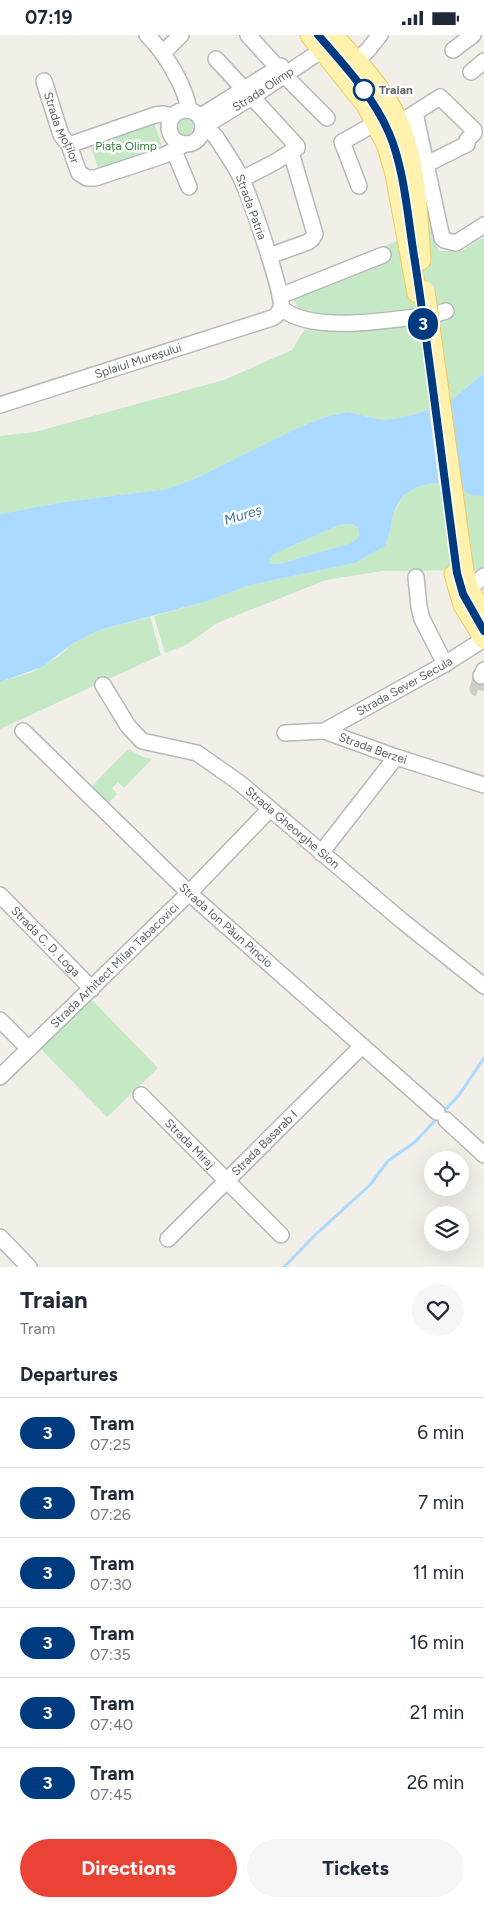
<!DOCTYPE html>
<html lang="en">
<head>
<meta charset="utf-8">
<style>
  body { margin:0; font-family:Figtree,sans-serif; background:#f6f6f7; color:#1f2937; height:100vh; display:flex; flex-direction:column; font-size:19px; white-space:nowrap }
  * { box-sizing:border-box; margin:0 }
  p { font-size:16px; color:#747a83 }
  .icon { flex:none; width:28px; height:28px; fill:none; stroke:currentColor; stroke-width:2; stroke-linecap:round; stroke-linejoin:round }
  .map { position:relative; height:1232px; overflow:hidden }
  .side { display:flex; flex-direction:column; background:#fff; flex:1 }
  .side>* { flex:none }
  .badge { padding:0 10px; border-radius:16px; font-size:18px; line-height:32px }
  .tools { position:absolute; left:424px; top:1116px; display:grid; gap:10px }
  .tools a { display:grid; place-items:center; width:45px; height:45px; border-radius:50%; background:#fff; box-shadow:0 5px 20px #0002; font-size:25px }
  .map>.badge { position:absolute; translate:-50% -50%; box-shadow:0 0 0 2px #fff }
  h2 { padding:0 20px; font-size:19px; line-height:45px }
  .round { display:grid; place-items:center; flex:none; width:52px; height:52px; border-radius:26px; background:#f6f6f7 }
  .summary { display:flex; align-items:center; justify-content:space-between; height:85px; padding:0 20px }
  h1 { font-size:24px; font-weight:700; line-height:38px }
  .action { display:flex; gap:10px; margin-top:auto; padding:10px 20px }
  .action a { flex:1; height:58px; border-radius:30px; background:#ea4335; color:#fff; font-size:20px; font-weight:700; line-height:58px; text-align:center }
  .action a+a { background:#f6f6f7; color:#1f2937 }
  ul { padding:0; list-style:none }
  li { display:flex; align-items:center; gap:15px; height:70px; padding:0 20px; border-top:1px solid #e0e1e3 }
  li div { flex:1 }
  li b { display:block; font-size:19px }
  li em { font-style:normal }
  li .badge { min-width:55px; font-weight:700; text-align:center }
  .status { display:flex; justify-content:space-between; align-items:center; height:35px; padding:0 25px; background:#fff; direction:ltr }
  .status svg { height:14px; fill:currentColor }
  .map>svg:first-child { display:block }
  .green { fill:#c5e8c5 }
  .water { fill:#aadaff; fill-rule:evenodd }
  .pier { fill:#f1efe8 }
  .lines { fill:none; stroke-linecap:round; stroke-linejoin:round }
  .stream { stroke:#aadaff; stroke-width:3 }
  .minor-tunnel { stroke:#ccccc8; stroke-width:15; stroke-dasharray:15 8; stroke-linecap:butt }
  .minor-casing { stroke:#b5b8bc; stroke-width:18 }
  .major-casing { stroke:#f2c960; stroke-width:21 }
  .minor { stroke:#fff; stroke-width:15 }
  .major { stroke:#fff2af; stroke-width:19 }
  .tram { stroke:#b6b7b8; stroke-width:1 }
  .major-bridge-casing { stroke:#f2c960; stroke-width:21; stroke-linecap:butt }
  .major-bridge { stroke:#fff2af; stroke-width:19 }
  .line-casing { stroke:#fff; stroke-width:11 }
  .line { stroke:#003b80; stroke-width:8 }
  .stop-dot { fill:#fff; stroke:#003b80; stroke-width:2.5 }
  .labels { text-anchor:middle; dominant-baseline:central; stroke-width:5; stroke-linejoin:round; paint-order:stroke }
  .street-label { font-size:12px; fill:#5f6368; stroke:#fff }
  .stop-label { font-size:12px; font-weight:bold; fill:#5f6368; stroke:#fff; text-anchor:start }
  .park-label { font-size:12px; fill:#348238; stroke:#fff }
  .water-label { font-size:14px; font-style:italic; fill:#4174aa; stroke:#fff }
</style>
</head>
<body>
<div class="status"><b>07:19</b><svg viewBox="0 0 49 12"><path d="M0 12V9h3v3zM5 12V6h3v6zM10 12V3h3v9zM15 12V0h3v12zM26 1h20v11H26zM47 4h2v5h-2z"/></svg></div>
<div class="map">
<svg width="484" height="1232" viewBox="0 0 484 1232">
  <rect width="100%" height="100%" fill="#f1efe8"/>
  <path class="green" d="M176 92a10 10 0 1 1 20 0a10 10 0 1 1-20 0Z
    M 153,85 L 164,116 L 100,138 L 89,107 Z
    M 433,191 L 436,210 L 439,216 L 462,216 L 484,202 L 484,338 L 447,369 L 408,381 L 391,384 L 383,385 L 347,377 L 325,382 L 300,392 L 194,444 L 167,454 L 64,467 L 0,479 L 0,401 L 35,397 L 224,345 L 292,315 L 306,292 L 288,251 Z
    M 433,448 L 453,448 L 484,461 L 484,535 L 382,536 L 326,545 L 217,588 L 186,610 L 165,618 L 154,581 L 208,566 L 250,550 L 355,528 L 385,511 L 389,500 L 393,479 L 404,460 L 417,452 Z
    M 353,489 L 358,493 L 359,502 L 351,508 L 282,528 L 270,529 L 269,524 L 274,519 L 339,490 Z
    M 150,582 L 161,620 L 0,694 L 0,647 L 32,637 L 59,621 L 72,609 L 99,595 Z
    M 128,714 L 143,722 L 152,724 L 124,753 L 118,747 L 112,753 L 117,759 L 106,771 L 89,754 Z
    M 91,964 L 158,1033 L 107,1082 L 40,1013 Z"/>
  <path class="water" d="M 484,338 L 484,461 L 471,460 L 453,448 L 433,448 L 417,452 L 404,460 L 399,467 L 393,479 L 389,500 L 385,511 L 355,528 L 250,550 L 208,566 L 99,595 L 72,609 L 42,632 L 0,647 L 0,479 L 64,467 L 167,454 L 194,444 L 300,392 L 325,382 L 347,377 L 383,385 L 391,384 L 408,381 L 447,369 ZM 353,489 L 358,493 L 359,502 L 351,508 L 282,528 L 270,529 L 269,524 L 274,519 L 339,490 Z"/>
  <path class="pier" d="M 443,367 L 453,451 L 439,451 L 429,372 Z"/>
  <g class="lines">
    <path class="stream" d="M 284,1232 L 316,1199 L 370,1150 L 388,1126 L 415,1107 L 459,1060 L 484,1023"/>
    <path class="minor-tunnel" d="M 481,641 L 477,654 L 484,657"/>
    <defs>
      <g id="minor">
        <path d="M 147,0 C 165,18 185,50 189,75"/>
        <path d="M 248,0 L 278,33"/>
        <path d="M 453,15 L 473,0"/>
        <path d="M 163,18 L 181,0"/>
        <path d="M 216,24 L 244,54"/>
        <path d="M 356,26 L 368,15 L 380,0"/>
        <path d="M 471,37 L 484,26"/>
        <path d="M 285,41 L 327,83"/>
        <path id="s1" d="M 44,46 L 61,100 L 69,110 L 79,138 L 87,143 L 95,143 L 165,120 L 185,109"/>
        <circle cx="186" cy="92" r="17"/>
        <path d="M 415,78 L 442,203 L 444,205 L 456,208 L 484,190"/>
        <path d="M 201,81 L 281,31"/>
        <path d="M 407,83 L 440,62 L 474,95 L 474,98 L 467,105 L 467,109 L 427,129"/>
        <path id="s2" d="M 203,92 L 252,62 L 322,15 L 325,6"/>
        <path d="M 69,110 L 155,80 L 164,79 L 173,81"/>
        <path d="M 174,116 L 189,152"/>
        <path d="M 242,144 L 275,127 L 297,113 L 297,111 L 252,62"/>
        <path d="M 359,151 L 342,107 L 376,88"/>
        <path d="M 269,221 L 308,207 L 312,204 L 315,199 L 293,124"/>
        <path d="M 280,261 L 383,220"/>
        <path d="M 281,273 C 312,300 397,284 436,279 L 446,276"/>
        <path id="s3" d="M 0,370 L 272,283 C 276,281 280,277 281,272 C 284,259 248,156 240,141 C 233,127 224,115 216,102 L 212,98 L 203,94"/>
        <path d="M 416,542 L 419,572 L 422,584 L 445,629"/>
        <path d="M 469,554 L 484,541"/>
        <path d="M 481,641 L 484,635"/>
        <path id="s4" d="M 103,650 L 128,691 L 142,706 L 197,718 L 241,749 L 401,885 L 484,951"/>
        <path id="s5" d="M 23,696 L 189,858 L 437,1077"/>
        <path id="s6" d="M 324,696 L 445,629 L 484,604"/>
        <path id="s7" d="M 285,698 L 324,696 L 396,722 L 484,750"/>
        <path d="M 321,818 L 396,722"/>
        <path id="s8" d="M 0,860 L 92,954"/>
        <path d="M 0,985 L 29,1014"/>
        <path id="s9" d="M 0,1042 L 189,858 L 270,774"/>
        <path id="s10" d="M 141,1060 L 281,1200"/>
        <path d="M 446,1085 L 484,1120"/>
        <path d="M 0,1202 L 29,1232"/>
        <path id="s11" d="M 168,1204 L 361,1012"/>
      </g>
      <path id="major" d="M 310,0 L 366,70 L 387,111 L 395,139 L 417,258
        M 333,0 C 351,20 371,40 385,62 C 417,109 417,171 421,225
        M 464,538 L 469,554 L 484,580
        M 454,539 L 463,570 L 484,604"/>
    </defs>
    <use href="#minor" class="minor-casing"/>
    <use href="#major" class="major-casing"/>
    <use href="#minor" class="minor"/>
    <use href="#major" class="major"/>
    <path class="tram" d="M 318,0 C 345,30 376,63 390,101 C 406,142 408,188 415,231 C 431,333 443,436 457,538 L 463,559 L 484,596"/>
    <defs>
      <path id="major-bridge" d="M 425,256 L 464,537"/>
    </defs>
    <use href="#major-bridge" class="major-bridge-casing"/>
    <use href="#major-bridge" class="major-bridge"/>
  </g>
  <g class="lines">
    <defs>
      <path id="line" d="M 318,0 C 344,30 373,61 389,98 C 405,135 408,187 415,227 C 431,331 443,435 457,538 L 463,559 L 484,596"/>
    </defs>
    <use href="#line" class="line-casing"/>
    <use href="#line" class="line"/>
  </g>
  <circle class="stop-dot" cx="364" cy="55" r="10"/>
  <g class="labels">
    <g class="street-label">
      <text stroke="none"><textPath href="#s2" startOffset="71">Strada Olimp</textPath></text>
      <text stroke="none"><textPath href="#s1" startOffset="50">Strada Moților</textPath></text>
      <text transform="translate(251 172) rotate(70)">Strada Patria</text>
      <text stroke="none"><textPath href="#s3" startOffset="145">Splaiul Mureșului</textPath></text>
      <text stroke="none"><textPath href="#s6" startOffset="92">Strada Sever Secula</textPath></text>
      <text stroke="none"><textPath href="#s7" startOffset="91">Strada Berzei</textPath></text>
      <text stroke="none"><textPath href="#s4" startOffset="246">Strada Gheorghe Sion</textPath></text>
      <text stroke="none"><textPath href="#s5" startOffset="281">Strada Ion Păun Pincio</textPath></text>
      <text stroke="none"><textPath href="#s8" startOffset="65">Strada C. D. Loga</textPath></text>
      <text stroke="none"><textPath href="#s9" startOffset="160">Strada Arhitect Milan Tabacovici</textPath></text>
      <text stroke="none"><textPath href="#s10" startOffset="69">Strada Miraj</textPath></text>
      <text stroke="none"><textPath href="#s11" startOffset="136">Strada Basarab I</textPath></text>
    </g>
    <g class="stop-label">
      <text x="379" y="55">Traian</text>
    </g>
    <g class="park-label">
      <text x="126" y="111">Piața Olimp</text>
    </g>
    <g class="water-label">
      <text transform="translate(243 480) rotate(-17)">Mureș</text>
    </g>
  </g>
</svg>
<div class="tools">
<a><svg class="icon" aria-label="locate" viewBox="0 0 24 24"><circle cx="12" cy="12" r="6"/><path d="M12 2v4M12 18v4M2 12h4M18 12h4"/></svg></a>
<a><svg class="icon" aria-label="layers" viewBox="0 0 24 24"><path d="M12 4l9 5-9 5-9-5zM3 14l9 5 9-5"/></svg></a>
</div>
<b class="badge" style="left:423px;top:289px;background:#003b80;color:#fff">3</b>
</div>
<section class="side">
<div class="summary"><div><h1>Traian</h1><p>Tram</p></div><a class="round"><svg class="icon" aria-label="heart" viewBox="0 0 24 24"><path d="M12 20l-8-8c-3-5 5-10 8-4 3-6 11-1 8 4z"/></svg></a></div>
<h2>Departures</h2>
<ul>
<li><span class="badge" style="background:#003b80;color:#fff">3</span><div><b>Tram</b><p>07:25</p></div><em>6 min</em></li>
<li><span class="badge" style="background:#003b80;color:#fff">3</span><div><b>Tram</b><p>07:26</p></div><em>7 min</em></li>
<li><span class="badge" style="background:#003b80;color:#fff">3</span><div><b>Tram</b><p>07:30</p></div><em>11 min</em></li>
<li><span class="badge" style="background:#003b80;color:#fff">3</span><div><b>Tram</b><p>07:35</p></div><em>16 min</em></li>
<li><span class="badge" style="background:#003b80;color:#fff">3</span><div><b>Tram</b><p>07:40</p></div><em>21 min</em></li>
<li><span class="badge" style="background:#003b80;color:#fff">3</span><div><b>Tram</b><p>07:45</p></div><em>26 min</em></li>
</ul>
<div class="action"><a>Directions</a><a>Tickets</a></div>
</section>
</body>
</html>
